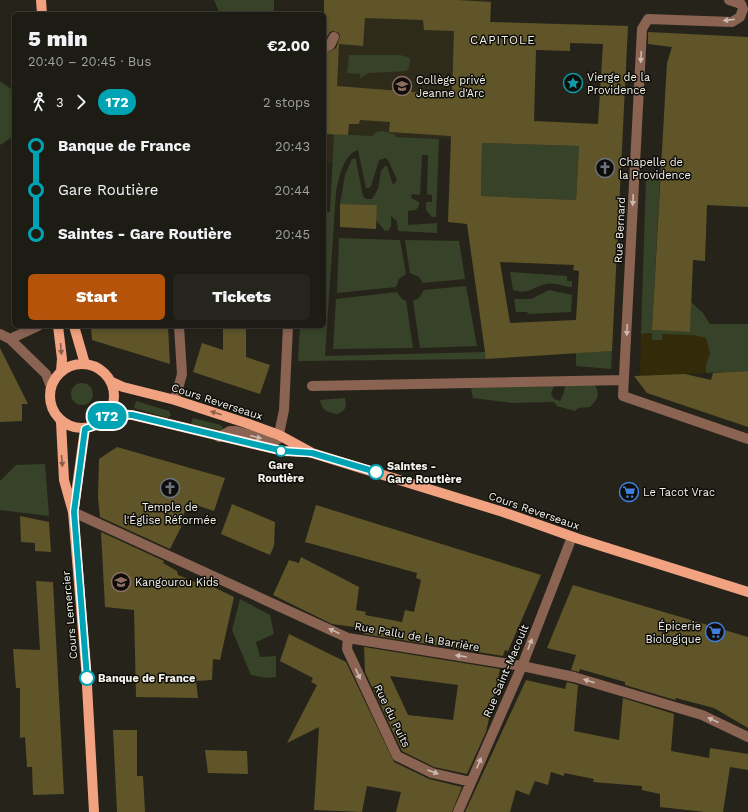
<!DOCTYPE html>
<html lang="en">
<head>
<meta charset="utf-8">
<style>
  body { margin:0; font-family:"Work Sans",sans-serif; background:#25241d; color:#f1f3f6; height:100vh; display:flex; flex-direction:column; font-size:15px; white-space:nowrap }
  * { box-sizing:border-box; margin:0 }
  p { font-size:13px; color:#a0a1a0 }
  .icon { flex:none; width:22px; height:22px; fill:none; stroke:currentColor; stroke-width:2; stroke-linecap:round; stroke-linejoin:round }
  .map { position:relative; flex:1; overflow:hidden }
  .sheet { position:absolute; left:12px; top:12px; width:314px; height:316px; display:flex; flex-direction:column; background:#1c1b14; border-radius:6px; box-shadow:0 2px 6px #0003,0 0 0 1px #3a3934 }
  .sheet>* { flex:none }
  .badge { padding:0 8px; border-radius:13px; font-size:14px; line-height:26px }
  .map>.badge { position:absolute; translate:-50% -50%; box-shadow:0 0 0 2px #fff }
  .legs { display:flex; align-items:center; gap:6px; height:44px; padding:0 16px; font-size:13px }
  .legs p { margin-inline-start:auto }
  .headline { display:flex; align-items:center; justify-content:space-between; height:68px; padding:0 16px }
  h1 { font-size:22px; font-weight:800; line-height:30px }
  .cta { display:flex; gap:8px; margin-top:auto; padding:8px 16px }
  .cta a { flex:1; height:46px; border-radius:6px; background:#b45309; color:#fff; font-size:16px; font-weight:800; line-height:46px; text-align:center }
  .cta a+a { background:#25241d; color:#f1f3f6 }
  ul { padding:0 16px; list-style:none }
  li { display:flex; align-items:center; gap:14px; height:44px; font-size:15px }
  li i { display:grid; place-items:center; width:6px; height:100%; margin:0 5px; background:currentColor }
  li i::after { content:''; width:10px; height:10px; margin:-5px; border:3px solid; border-radius:50%; background:#1c1b14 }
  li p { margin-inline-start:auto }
  li:first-child i { background:linear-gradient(#0000 50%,currentColor 0) }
  li:last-child i { background:linear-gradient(currentColor 50%,#0000 0) }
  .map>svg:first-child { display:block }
  .built { fill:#2f2b1b }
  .green { fill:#374328 }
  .sand { fill:#332a09 }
  .building { fill:#5f5529; fill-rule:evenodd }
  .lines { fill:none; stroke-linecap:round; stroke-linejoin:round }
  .minor { stroke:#8a6353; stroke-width:10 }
  .major { stroke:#f1a281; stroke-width:10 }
  .oneway { fill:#cab9af }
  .oneway2 { fill:#8b5f4b }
  .line-1-casing { stroke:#fff; stroke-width:9 }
  .line-1 { stroke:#00a3b4; stroke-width:6 }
  .stop-1-dot { fill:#fff; stroke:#00a3b4; stroke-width:2 }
  .labels { text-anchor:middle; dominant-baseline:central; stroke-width:3; stroke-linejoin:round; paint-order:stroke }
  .poi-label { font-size:11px; fill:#f4f3ec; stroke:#0e0d09; text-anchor:start }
  .street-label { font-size:11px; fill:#f4f3ec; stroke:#0e0d09 }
  .stop-label { font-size:11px; font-weight:bold; fill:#f4f3ec; stroke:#0e0d09; text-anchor:start }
  .neighbourhood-label { font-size:12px; letter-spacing:1px; fill:#f4f3ec; stroke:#0e0d09 }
</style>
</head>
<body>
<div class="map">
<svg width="748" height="812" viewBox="0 0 748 812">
  <rect width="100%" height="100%" fill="#26241a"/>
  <path class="built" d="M 342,0 L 488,0 L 491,2 L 491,22 L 537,23 L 536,50 L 451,132 L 451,139 L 335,134 L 333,163 L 324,163 L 324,55 L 339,53 L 339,44 L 337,44 Z"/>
  <path class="green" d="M 214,0 L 274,0 L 274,14 L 220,14 Z
    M 349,55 L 400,55 L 410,58 L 409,68 L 406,71 L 369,73 L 360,78 L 360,74 L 347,73 Z
    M 0,81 L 14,91 L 14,136 L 0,145 Z
    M 382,131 L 394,134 L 396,137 L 439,139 L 436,217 L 432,217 L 426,210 L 426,202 L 432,202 L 432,195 L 427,194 L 428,155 L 422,155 L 420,195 L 412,194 L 411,198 L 419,202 L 419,205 L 416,210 L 408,211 L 408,225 L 437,223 L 437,233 L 398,231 L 397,221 L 391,216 L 391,226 L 389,230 L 385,231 L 376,220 L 377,205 L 340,204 L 345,175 L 352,159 L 355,158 L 356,161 L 363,196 L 366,199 L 372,199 L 378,189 L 381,171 L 385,166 L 387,166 L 393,185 L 397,180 L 389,162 L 386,158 L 379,160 L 371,186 L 369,188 L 366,188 L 358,150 C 343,154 339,179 336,192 L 325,356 L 486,352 L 486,359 L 298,361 L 300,326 L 324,326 L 324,212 L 330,212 L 334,134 L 373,136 L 376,132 Z
    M 482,143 L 579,146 L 576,200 L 481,196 Z
    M 646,178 L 660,180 L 652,330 L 690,332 L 691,302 L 703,313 L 710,324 L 748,324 L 748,371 L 706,373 L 706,364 L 710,353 L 663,334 L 662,340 L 651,340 L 652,333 L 641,334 Z
    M 339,238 L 400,240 L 406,274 L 399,279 L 396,287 L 337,293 Z
    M 405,240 L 459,241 L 465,279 L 423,283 L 419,277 L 410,273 Z
    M 510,272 L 567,276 L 567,281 L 572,281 L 572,287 C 564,287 554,282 546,284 C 531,287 530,295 513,290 Z
    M 466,286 L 477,346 L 420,348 L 413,301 L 419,298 L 424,290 Z
    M 549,290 L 572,295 L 571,312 L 528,314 L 527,312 L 516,312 L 514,299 L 531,299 Z
    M 397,292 L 402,299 L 406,301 L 413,348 L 333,349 L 336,299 Z
    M 612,351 L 611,369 L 576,366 L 576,353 Z
    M71 394a11 11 0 1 1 22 0a11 11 0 1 1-22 0Z
    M 565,385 L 595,385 C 600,395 598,399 590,407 L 578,408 L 575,411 L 557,406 L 554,402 L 511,403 L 473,398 L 471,388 L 554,386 L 551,394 L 554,399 L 560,401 L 564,392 Z
    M 345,398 C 347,407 346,410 338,414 C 327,412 322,411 320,400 Z
    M 136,401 L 169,411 L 171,415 L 168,418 L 134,408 Z
    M 193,418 L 221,425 L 223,428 L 221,430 L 191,424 Z
    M 45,464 L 49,516 L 0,510 L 0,481 L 16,465 Z
    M 240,599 L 270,615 L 274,634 L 256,642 L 260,657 L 276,656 L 276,677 L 266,678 L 251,675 L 232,630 Z"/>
  <path class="sand" d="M 652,333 L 652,340 L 662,340 L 663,334 L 694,335 L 706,338 L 710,353 L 706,364 L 706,373 L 640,376 L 641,334 Z"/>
  <path class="building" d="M 324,0 L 457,0 L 491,2 L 490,22 L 628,26 L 612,351 L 486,359 L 467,224 L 448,222 L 451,136 L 389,132 L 390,122 L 360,120 L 359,124 L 349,124 L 348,135 L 324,134 L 324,54 L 336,48 L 340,37 L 339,33 L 333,31 L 330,32 L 324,41 ZM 365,18 L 423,20 L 424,30 L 454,31 L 452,95 L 337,86 L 339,44 L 363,46 ZM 570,43 L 603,44 L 598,124 L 534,121 L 536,50 L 570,51 ZM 482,143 L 579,146 L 576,200 L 481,196 ZM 500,262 L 574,265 L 573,270 L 579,271 L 576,320 L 510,323 Z
    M 648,32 L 748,37 L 748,207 L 707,205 L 705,261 L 693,260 L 690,332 L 652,330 L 665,97 L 667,63 L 672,47 L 648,44 Z
    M 340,204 L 377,205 L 376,229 L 340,227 Z
    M 91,326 L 168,326 L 170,364 L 92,340 Z
    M 223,326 L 246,326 L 246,357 L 270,365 L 260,394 L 193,372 L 202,343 L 223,350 Z
    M 0,348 L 28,404 L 22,404 L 22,421 L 0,422 Z
    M 748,371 L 748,427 L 647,393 L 634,376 L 685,374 L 711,380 L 713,373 Z
    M 117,447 L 225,478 L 214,511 L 187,502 L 181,527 L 170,549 L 100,517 L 98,498 L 99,459 Z
    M 232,504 L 275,522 L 274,546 L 270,555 L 221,534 Z
    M 316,505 L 541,575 L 508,651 L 505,650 L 503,656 L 364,634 L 363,624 L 362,628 L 332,624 L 273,595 L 289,560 L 299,563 L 301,557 L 359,587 L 356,610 L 366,612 L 365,615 L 402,622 L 405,610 L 414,612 L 421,580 L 416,578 L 417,573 L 305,542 Z
    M 20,516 L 49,522 L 51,552 L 35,551 L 35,543 L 21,542 Z
    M 101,532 L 164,561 L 163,563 L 177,571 L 178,575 L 195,582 L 199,580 L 234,597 L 220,660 L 213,659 L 212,680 L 196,681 L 198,698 L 136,697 L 134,610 L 105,607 Z
    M 36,581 L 53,582 L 64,794 L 33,795 L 32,767 L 27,767 L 25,737 L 20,738 L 20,688 L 16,688 L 13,649 L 40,650 Z
    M 573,585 L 748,637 L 748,728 L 714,708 L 676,698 L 675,700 L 625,685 L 625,682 L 580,669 L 579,672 L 571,670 L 576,655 L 547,648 Z
    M 289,634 L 346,662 L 394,762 L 429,779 L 462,787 L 452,812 L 396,812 L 401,792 L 367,786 L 362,812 L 314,810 L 319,727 L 287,743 L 317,685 L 311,682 L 313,678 L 280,661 Z
    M 364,647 L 500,669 L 486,732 L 467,774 L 434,767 L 402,751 L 365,672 ZM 390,676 L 458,685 L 453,720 L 408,715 Z
    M 526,680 L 565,689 L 567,682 L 578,685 L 574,731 L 619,740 L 623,698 L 674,714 L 671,751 L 709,758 L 710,748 L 748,754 L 748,770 L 730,767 L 723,812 L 705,812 L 660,807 L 660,794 L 642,790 L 642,786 L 593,782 L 594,779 L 564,773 L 564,776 L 551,772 L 548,785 L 535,781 L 529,795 L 516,790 L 510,812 L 465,812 Z
    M 113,730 L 137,730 L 137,776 L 143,776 L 145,812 L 117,812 Z
    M 205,750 L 247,751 L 248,774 L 208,773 Z"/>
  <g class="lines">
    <path class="minor" d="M 729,0 L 741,4 L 743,9 L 740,17 L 732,22 L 648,19 L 642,29 L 623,396 L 748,439
      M 324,48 L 330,45 L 334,37
      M 0,334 L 10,339 L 46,374 L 51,387
      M 10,339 L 38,326
      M 312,386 L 624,380
      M 175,400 L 182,374 L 179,326
      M 219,437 L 230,431 L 236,431 L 274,442 L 278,439 L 284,410 L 288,326
      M 73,512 L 348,638 L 522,666 L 574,677 L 702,715 L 748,737
      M 348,638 L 347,649 L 397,756 L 432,773 L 471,782
      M 458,812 L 522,666 L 572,537"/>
    <path class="major" d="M 41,0 L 42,14
      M 58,326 L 62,359 L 61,371
      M 74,326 L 85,364
      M50 396a32 32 0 1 1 64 0a32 32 0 1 1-64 0Z
      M 112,382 L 123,387 L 175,400 L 246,423 L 279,435 L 312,453 L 503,512 L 579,539 L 748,592
      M 109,414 L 132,415 L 283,451 L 309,452
      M 61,422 L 64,480 L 73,512 L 86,667 L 94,812
      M 74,508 L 85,429"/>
  </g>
  <defs><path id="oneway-solid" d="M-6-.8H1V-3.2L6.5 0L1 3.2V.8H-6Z"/></defs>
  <g class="oneway">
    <use href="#oneway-solid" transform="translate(729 20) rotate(173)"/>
    <use href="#oneway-solid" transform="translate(641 57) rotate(93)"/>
    <use href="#oneway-solid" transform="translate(633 200) rotate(93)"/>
    <use href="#oneway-solid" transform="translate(627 330) rotate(93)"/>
    <use href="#oneway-solid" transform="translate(256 437) rotate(15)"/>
    <use href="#oneway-solid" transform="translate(334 631) rotate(-156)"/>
    <use href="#oneway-solid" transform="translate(530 644) rotate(-69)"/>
    <use href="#oneway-solid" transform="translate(461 656) rotate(-171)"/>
    <use href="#oneway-solid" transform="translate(358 674) rotate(65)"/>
    <use href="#oneway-solid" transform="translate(589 681) rotate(-163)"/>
    <use href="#oneway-solid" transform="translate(713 720) rotate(-155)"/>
    <use href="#oneway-solid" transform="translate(479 763) rotate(-67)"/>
    <use href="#oneway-solid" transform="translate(433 772) rotate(20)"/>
  </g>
  <g class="oneway2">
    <use href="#oneway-solid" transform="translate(61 349) rotate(85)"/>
    <use href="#oneway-solid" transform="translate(216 413) rotate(-162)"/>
    <use href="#oneway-solid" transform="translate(62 461) rotate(85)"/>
  </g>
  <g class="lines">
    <defs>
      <path id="line-1" d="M 87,678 L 74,512 L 85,429 C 96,426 102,422 109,414 L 132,415 L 283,451 L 312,453 L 376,472"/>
    </defs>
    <use href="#line-1" class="line-1-casing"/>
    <use href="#line-1" class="line-1"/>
  </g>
  <defs>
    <symbol id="sight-ring" viewBox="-11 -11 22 22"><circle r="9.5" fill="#0e0d09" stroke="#0f9aa8" stroke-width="1.5"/><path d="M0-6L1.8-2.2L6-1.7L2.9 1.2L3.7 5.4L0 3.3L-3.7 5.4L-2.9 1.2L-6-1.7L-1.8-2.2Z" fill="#0f9aa8"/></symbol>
    <symbol id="school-ring" viewBox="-11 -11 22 22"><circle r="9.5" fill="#0e0d09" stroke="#8d6e63" stroke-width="1.5"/><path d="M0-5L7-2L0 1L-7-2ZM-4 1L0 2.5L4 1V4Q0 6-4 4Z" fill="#8d6e63"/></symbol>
    <symbol id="church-ring" viewBox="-11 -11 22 22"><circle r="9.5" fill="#0e0d09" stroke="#6b7280" stroke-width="1.5"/><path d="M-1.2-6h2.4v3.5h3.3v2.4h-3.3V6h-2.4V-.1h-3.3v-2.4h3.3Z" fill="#6b7280"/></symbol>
    <symbol id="supermarket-ring" viewBox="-11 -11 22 22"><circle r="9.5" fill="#0e0d09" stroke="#3f7fe0" stroke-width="1.5"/><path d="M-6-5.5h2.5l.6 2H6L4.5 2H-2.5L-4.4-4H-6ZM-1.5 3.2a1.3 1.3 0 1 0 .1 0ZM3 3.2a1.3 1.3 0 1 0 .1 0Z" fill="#3f7fe0"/></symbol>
  </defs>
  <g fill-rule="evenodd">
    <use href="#sight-ring" x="562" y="72" width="22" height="22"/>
    <use href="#school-ring" x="391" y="75" width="22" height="22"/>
    <use href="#church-ring" x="594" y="157" width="22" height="22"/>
    <use href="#church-ring" x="159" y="477" width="22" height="22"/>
    <use href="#supermarket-ring" x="618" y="481" width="22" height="22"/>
    <use href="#school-ring" x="110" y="571" width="22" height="22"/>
    <use href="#supermarket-ring" x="704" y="621" width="22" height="22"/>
  </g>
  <g class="stop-1-dot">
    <circle cx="281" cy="451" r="5"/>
    <circle cx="376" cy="472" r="7"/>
    <circle cx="87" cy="678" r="7"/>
  </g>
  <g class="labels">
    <g class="poi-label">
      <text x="587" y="77">Vierge de la<tspan x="587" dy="13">Providence</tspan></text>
      <text x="416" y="80">Collège privé<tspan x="416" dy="13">Jeanne d'Arc</tspan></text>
      <text x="619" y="162">Chapelle de<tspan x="619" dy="13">la Providence</tspan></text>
      <text x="643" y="492">Le Tacot Vrac</text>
      <text x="170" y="507" text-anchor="middle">Temple de<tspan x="170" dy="13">l'Église Réformée</tspan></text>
      <text x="135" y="582">Kangourou Kids</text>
      <text x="701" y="626" text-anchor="end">Épicerie<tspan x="701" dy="13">Biologique</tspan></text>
    </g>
    <g class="street-label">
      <text transform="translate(620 230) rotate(-87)">Rue Bernard</text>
      <text transform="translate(217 402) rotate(18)">Cours Reverseaux</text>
      <text transform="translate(534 511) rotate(19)">Cours Reverseaux</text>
      <text transform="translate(70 615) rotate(-95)">Cours Lemercier</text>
      <text transform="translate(417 637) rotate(10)">Rue Pallu de la Barrière</text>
      <text transform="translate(506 671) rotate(-67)">Rue Saint-Macoult</text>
      <text transform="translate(392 716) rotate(64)">Rue du Puits</text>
    </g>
    <g class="stop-label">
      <text x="281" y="465" text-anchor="middle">Gare<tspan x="281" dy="13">Routière</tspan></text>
      <text x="387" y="466">Saintes -<tspan x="387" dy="13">Gare Routière</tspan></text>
      <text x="98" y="678">Banque de France</text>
    </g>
    <g class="neighbourhood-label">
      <text x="503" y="40">CAPITOLE</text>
    </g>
  </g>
</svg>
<b class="badge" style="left:107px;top:416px;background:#00a3b4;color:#fff">172</b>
<section class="sheet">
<div class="headline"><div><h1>5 min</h1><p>20:40 – 20:45 · Bus</p></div><b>€2.00</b></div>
<div class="legs"><svg class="icon" aria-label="walk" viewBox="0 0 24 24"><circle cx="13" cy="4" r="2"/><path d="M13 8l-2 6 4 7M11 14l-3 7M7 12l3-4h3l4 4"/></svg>3<svg class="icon" aria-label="forward" viewBox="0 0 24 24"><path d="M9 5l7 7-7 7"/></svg><b class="badge" style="background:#00a3b4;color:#fff">172</b><p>2 stops</p></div>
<ul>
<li><i style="color:#00a3b4"></i><b>Banque de France</b><p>20:43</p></li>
<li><i style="color:#00a3b4"></i><span>Gare Routière</span><p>20:44</p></li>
<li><i style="color:#00a3b4"></i><b>Saintes - Gare Routière</b><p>20:45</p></li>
</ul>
<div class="cta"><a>Start</a><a>Tickets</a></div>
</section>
</div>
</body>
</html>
